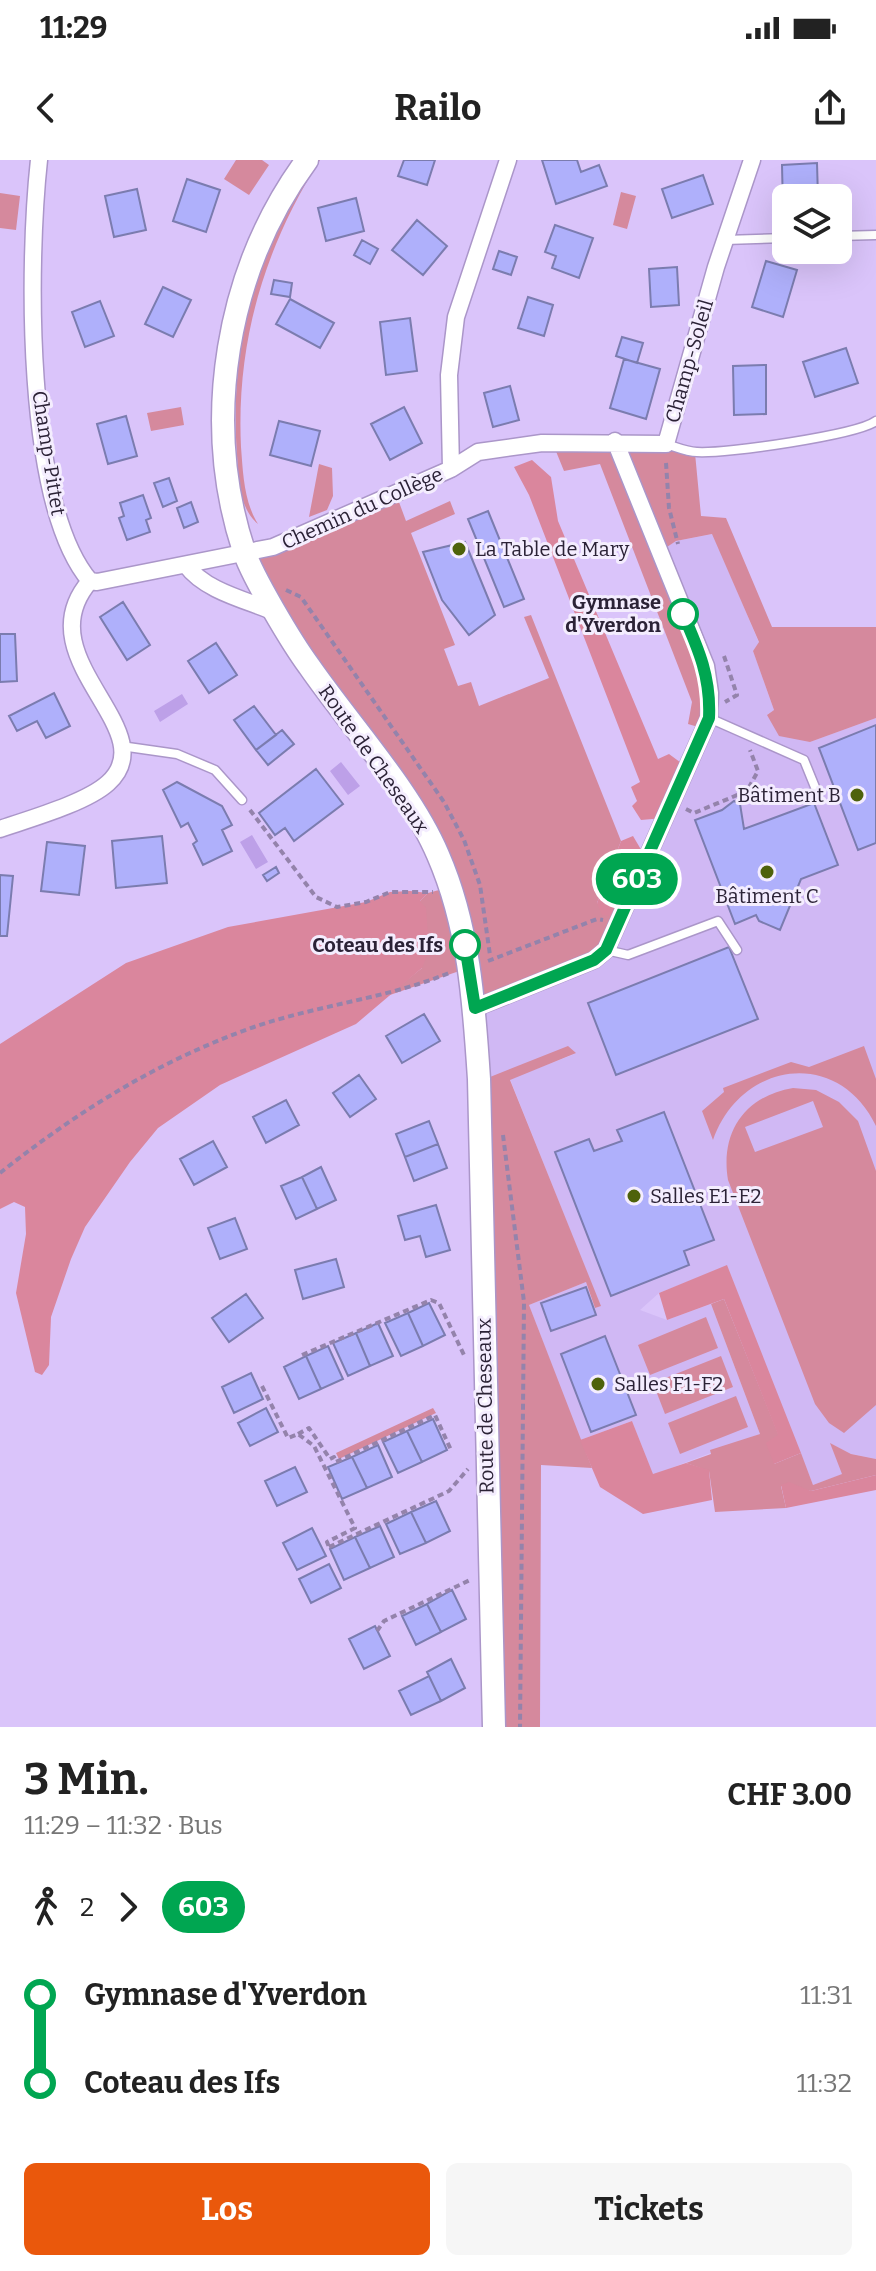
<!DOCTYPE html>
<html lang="de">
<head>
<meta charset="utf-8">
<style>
  body { margin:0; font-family:Bitter,serif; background:#f6f6f6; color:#222; height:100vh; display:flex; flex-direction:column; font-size:30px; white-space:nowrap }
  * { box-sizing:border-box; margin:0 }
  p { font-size:26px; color:#767676 }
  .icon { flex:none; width:44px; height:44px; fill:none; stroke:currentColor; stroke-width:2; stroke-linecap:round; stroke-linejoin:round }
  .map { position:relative; height:1567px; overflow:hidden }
  .side { display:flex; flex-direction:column; background:#fff; flex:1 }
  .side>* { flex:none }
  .badge { padding:0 16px; border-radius:26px; font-size:28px; line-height:52px }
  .buttons { position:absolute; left:772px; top:24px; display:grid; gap:16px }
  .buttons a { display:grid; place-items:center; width:80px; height:80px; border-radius:12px; background:#fff; box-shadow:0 8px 32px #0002; font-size:40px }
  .map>.badge { position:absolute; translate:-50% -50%; box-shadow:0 0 0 4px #fff }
  .legs { display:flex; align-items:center; gap:12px; height:88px; padding:0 24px; font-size:26px }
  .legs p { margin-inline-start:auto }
  .head { display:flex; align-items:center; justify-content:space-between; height:136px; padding:0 24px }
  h1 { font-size:44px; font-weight:700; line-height:60px }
  .cta { display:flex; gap:16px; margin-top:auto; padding:16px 24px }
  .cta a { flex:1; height:92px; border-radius:12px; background:#ea580c; color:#fff; font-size:32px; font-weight:700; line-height:92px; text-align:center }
  .cta a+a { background:#f6f6f6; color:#222 }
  ul { padding:0 24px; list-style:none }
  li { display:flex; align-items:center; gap:28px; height:88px; font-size:30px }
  li i { display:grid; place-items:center; width:12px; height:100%; margin:0 10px; background:currentColor }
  li i::after { content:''; width:20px; height:20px; margin:-10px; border:6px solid; border-radius:50%; background:#fff }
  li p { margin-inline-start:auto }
  li:first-child i { background:linear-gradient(#0000 50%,currentColor 0) }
  li:last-child i { background:linear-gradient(currentColor 50%,#0000 0) }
  .status { display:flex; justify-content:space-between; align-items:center; height:56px; padding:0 40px; background:#fff; direction:ltr }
  .status svg { height:22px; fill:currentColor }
  header { display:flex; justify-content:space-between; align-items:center; height:104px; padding:0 24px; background:#fff; font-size:36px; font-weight:700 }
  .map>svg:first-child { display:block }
  .built { fill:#d0b8f4 }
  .green { fill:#d5899d; fill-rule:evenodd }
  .forest { fill:#da869d }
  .water { fill:#bda0e8 }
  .building { fill:#afb0fb; stroke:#7b7caf; stroke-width:2 }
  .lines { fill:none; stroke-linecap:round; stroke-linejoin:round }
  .service-casing { stroke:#ab96c9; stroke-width:11 }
  .minor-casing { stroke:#ab96c9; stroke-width:19 }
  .tertiary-casing { stroke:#ab96c9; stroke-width:25 }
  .path { stroke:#9483ab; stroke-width:4; stroke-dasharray:6 4; stroke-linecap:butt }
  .service { stroke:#fff; stroke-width:8 }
  .minor { stroke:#fff; stroke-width:16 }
  .tertiary { stroke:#fff; stroke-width:22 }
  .line-1-casing { stroke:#fff; stroke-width:18 }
  .line-1 { stroke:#00a651; stroke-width:12 }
  .poi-dot { fill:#4e620b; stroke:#f4edfe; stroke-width:3 }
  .stop-1-dot { fill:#fff; stroke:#00a651; stroke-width:4 }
  .labels { text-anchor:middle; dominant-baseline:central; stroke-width:6; stroke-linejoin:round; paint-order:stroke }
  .street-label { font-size:20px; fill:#2b2236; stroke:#f4edfe }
  .poi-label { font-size:20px; fill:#2b2236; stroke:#f4edfe; text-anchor:start }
  .stop-label { font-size:20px; font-weight:bold; fill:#2b2236; stroke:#f4edfe; text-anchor:end }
</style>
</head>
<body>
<div class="status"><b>11:29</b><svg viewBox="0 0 49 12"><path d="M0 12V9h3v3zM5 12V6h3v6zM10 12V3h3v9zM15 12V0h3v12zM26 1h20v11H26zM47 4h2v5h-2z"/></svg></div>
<header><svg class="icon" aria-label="back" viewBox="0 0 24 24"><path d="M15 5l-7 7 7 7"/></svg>Railo<svg class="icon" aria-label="share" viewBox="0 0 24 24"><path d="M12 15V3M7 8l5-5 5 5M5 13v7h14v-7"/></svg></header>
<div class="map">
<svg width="876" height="1567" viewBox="0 0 876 1567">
  <rect width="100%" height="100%" fill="#dac4fa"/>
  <path class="built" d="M 713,374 L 759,483 L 753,491 L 774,550 L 768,554 L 810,582 L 876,558 L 876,1299 L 851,1294 L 831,1284 L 843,1314 L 813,1325 L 727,1106 L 659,1133 L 640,1150 L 667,1160 L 711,1144 L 760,1274 L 653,1315 L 632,1261 L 580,1280 L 529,1145 L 586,1122 L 595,1148 L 600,1145 L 510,919 L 575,894 L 485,919 L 475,848 L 594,800 L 709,558 L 658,393 L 676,381 Z"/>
  <path class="green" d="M 236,0 L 262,0 L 269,5 L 249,35 L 224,19 Z
    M 317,0 L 320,0 C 264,88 236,183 241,287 C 243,313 244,342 258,364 C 239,348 239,321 237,296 C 229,177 256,100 317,0 Z
    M 621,32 L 636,36 L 627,69 L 613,65 Z
    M 0,33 L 20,36 L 16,70 L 0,68 Z
    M 181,247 L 184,265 L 151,271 L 147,253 Z
    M 615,281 L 695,293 L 701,356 L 726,358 L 772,467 L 876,467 L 876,558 L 810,582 L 779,576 L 767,555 L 774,550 L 753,491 L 759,482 L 712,374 L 676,381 L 658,393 L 706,506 L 705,569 L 688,564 L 692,542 L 600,304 L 564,311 L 553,284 Z
    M 319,304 L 332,308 L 333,336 L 327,350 L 309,357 Z
    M 396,334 L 406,361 L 450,341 L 455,354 L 411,373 L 455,485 L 444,489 L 458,526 L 471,522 L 479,546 L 549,518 L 524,457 L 531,455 L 621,681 L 597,743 L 620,757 L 606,790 L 475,848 L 468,808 L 387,836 L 422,808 L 420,741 L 428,733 L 450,727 L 244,393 Z
    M 568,886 L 576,893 L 510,920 L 601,1146 L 595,1148 L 586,1122 L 529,1145 L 592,1308 L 541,1305 L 540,1567 L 494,1567 L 485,919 Z
    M 864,886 L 876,919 L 876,966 C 838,887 741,901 713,980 L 702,951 L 724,932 L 723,928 L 791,902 L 809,907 Z
    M 793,928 L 816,930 L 839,942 L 858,961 L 876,1011 L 876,1245 L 844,1273 L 829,1263 L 815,1244 L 728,1020 C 720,972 745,936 793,928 ZM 813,941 L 823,967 L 755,992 L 745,967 Z
    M 724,1139 L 779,1276 L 774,1304 L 801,1293 L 813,1325 L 842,1314 L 830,1283 L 851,1294 L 876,1299 L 876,1315 L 811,1331 L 781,1326 L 786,1348 L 715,1352 L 709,1311 L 686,1303 L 711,1294 L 710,1290 L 760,1274 L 711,1144 Z
    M 706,1157 L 718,1188 L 650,1215 L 638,1185 Z
    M 721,1196 L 733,1227 L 665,1254 L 653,1223 Z
    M 736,1236 L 748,1267 L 680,1294 L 668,1263 Z
    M 433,1248 L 436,1253 L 339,1299 L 336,1293 Z"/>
  <path class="forest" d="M 532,300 L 551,317 L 558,361 L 658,599 L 669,594 L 688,608 L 664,658 L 641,660 L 632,646 L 637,641 L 631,627 L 640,622 L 529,335 L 514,307 Z
    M 633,676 L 646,698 L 620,757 L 602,755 L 597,743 L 621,681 Z
    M 410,731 L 428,733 L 420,741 L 426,748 L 429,790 L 422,808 L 356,864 L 220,925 L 158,968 L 130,1002 L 85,1067 L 71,1099 L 51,1157 L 49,1205 L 42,1215 L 35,1212 L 16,1133 L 26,1074 L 25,1047 L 14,1042 L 0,1049 L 0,884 L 126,803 L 228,767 L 366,742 L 390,732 Z
    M 727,1105 L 801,1293 L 774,1304 L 766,1283 L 778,1275 L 724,1139 L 667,1160 L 659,1133 Z
    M 632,1261 L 653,1314 L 686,1303 L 709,1310 L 712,1340 L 643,1354 L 600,1327 L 580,1280 Z
    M 876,1315 L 876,1330 L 786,1348 L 781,1325 L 789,1322 L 811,1331 Z"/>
  <path class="water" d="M 182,534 L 188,544 L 160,562 L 154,551 Z
    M 341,602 L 360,626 L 348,635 L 330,611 Z
    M 252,675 L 268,702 L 256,709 L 240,682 Z"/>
  <path class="building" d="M 404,0 L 435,0 L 427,25 L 398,16 Z
    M 542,0 L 577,0 L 581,12 L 599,5 L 607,26 L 556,44 Z
    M 817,3 L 818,38 L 786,38 L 786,49 L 783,49 L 782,5 Z
    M 703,15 L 713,44 L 672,58 L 662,29 Z
    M 187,19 L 220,30 L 206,72 L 173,61 Z
    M 137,29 L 146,70 L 114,77 L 105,36 Z
    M 356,38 L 364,71 L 326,81 L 318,48 Z
    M 417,60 L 447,86 L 423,115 L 392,90 Z
    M 555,65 L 593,78 L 579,118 L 552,108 L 556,96 L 545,92 Z
    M 362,80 L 378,89 L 370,104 L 354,95 Z
    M 499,91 L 517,97 L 511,115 L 493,109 Z
    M 766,101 L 797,110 L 783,157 L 752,147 Z
    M 677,107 L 679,145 L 651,147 L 649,109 Z
    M 274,120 L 292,123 L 290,137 L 271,134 Z
    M 163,127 L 191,140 L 173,177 L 145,164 Z
    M 528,137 L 553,145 L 544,176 L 518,168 Z
    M 290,139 L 334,163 L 320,188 L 276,164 Z
    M 100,141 L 114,176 L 85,187 L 72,152 Z
    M 410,158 L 417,211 L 386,215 L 380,162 Z
    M 622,177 L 643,183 L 637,203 L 616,196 Z
    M 846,188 L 858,223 L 815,237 L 803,202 Z
    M 624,199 L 660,209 L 646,259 L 610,248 Z
    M 766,205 L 766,254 L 734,255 L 733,206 Z
    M 510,226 L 519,260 L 493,267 L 484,233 Z
    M 404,247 L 422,283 L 390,300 L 371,264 Z
    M 126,256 L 137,296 L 108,304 L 97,264 Z
    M 279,261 L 320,271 L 311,306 L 270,295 Z
    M 169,318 L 177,341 L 163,347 L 154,323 Z
    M 143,335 L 151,358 L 146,360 L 150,372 L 127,380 L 119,358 L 124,356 L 120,343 Z
    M 191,342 L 198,362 L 184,368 L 177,348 Z
    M 488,351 L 524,439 L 504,447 L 468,359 Z
    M 465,382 L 495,455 L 469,475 L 442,440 L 423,392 Z
    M 123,442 L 150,485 L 127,500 L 100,457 Z
    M 0,474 L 15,474 L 17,521 L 0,522 Z
    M 216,483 L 237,515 L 209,533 L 188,501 Z
    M 54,533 L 70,566 L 46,578 L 37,561 L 17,571 L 9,556 Z
    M 254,546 L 276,575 L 256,590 L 234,560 Z
    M 876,565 L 876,683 L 858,690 L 819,588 Z
    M 282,570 L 294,584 L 268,605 L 256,590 Z
    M 316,609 L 343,644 L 294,681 L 285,668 L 275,675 L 259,653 Z
    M 177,622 L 222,646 L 232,665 L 222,670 L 232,691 L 203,705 L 193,684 L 197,681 L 188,663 L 181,667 L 163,630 Z
    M 734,641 L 740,644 L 744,669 L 814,643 L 838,705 L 801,719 L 780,770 L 759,761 L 756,755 L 735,764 L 695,660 L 722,650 Z
    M 162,676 L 167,723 L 116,728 L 112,681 Z
    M 47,682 L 85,686 L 79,735 L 41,731 Z
    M 276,707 L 279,713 L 267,721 L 263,715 Z
    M 0,715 L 13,716 L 7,776 L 0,776 Z
    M 729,787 L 758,859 L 616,915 L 588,843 Z
    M 424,854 L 440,881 L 402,903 L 386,876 Z
    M 359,915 L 376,939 L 350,957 L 333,933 Z
    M 286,940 L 299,965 L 266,983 L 253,957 Z
    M 664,952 L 714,1080 L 684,1091 L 689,1105 L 611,1136 L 555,992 L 589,979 L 594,991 L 622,981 L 617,970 Z
    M 429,961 L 438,984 L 405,997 L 396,974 Z
    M 213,981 L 227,1007 L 194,1025 L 180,999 Z
    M 438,984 L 447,1008 L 414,1021 L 405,997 Z
    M 321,1007 L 336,1040 L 317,1049 L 302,1017 Z
    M 302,1017 L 317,1049 L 296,1059 L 281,1026 Z
    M 436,1045 L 450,1090 L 426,1097 L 420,1076 L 405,1080 L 398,1056 Z
    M 235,1058 L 247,1089 L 220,1099 L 208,1068 Z
    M 336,1099 L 344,1127 L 303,1139 L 295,1110 Z
    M 586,1127 L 596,1155 L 551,1171 L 541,1143 Z
    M 246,1134 L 263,1158 L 229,1182 L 212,1158 Z
    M 429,1143 L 445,1175 L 423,1186 L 408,1153 Z
    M 408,1153 L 423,1186 L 401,1196 L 385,1163 Z
    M 378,1163 L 393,1196 L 370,1206 L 356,1173 Z
    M 356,1173 L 370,1206 L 348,1216 L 333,1183 Z
    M 605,1176 L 636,1255 L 591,1272 L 561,1194 Z
    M 328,1186 L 343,1219 L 321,1229 L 306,1196 Z
    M 306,1196 L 321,1229 L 299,1239 L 284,1207 Z
    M 251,1213 L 263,1239 L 234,1253 L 222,1227 Z
    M 266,1248 L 278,1272 L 250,1286 L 238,1263 Z
    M 433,1259 L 447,1290 L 422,1302 L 407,1271 Z
    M 407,1271 L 422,1302 L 398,1313 L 383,1282 Z
    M 378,1285 L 392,1317 L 367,1328 L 352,1297 Z
    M 352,1297 L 367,1328 L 342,1339 L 328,1307 Z
    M 295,1307 L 307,1332 L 277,1346 L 265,1321 Z
    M 436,1341 L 450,1371 L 426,1383 L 411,1352 Z
    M 411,1352 L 426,1383 L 400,1394 L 386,1364 Z
    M 380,1366 L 394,1397 L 370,1408 L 355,1377 Z
    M 312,1368 L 326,1396 L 297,1410 L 283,1383 Z
    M 355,1377 L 370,1408 L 344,1420 L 330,1389 Z
    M 329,1404 L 341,1428 L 311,1443 L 299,1419 Z
    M 452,1430 L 466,1459 L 441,1472 L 427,1444 Z
    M 427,1444 L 441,1472 L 416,1485 L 402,1456 Z
    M 375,1466 L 390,1496 L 364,1509 L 349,1479 Z
    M 451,1499 L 465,1528 L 441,1541 L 427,1512 Z
    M 429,1516 L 441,1541 L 411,1555 L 399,1531 Z"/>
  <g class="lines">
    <defs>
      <path id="service" d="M 838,76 L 876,75
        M 725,80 L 786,78
        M 666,284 C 676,287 687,292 697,292 C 725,294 857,275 876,261
        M 709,558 L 804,600 L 817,632
        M 121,586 L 177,594 L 215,610 L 242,640
        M 606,790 L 628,795 L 718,761 L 737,790"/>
      <path id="minor" d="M 39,0 C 28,100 24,344 90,421 L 97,422 L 273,387 L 451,309 L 478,292 L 542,283 L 666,284 L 716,107 L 752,0
        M 451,309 L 449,215 L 456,157 L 508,0
        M 186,405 C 205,431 246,440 275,452
        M 0,669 C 29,659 86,643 108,623 C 167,570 23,498 90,421
        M 475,848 L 594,800 L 606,790 L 709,558 L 710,533 L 706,506 L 615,281"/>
      <path id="tertiary" d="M 307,0 C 226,110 201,261 244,391 C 252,416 292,483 309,506 C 349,564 411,631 438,695 C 469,766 474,842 479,919 L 494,1567"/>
    </defs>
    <use href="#service" class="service-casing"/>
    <use href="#minor" class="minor-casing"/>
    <use href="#tertiary" class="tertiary-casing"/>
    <path class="path" d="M 666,303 L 669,348 L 678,384
      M 286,430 L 301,437 L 444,642 L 464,680 L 480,725 L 490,795
      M 724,496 L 737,535 L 725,542
      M 686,649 L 694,653 L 747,631 L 758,611 L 750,590
      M 250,650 L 316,737 L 337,747 L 366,742 L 390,732 L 433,732
      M 488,801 L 597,759 L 603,760
      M 503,975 L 524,1142 L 520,1567
      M 0,1013 C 78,951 160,900 254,867 C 318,845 385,839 449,813
      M 302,1195 L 431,1140 L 439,1143 L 464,1195
      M 262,1226 L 288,1278 L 298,1274 L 314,1286 L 355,1368 L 327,1382 L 329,1387
      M 298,1274 L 309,1268 L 330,1299 L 334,1297 L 336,1302 L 435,1255 L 451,1290
      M 329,1387 L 449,1331 L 468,1309
      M 377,1471 L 384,1461 L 470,1420"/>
    <use href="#service" class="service"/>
    <use href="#minor" class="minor"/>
    <use href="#tertiary" class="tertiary"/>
  </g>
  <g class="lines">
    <defs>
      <path id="line-1" d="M 465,785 L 475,848 L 594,800 L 606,790 L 709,558 C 711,518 699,490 683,454"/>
    </defs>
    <use href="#line-1" class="line-1-casing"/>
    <use href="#line-1" class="line-1"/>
  </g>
  <g class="poi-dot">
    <circle cx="459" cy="389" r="8"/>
    <circle cx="857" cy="635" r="8"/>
    <circle cx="767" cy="712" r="8"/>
    <circle cx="634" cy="1036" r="8"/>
    <circle cx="598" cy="1224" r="8"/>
  </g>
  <g class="stop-1-dot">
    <circle cx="683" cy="454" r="14"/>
    <circle cx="465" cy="785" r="14"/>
  </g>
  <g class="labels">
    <g class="street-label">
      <text transform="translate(689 201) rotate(-74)">Champ-Soleil</text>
      <text transform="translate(49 293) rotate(81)">Champ-Pittet</text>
      <text transform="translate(362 348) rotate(-24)">Chemin du Collège</text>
      <text transform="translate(374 599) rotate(55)">Route de Cheseaux</text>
      <text transform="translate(485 1246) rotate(-91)">Route de Cheseaux</text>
    </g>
    <g class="poi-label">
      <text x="475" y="389">La Table de Mary</text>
      <text x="841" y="635" text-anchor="end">Bâtiment B</text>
      <text x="767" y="736" text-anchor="middle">Bâtiment C</text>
      <text x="650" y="1036">Salles E1-E2</text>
      <text x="614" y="1224">Salles F1-F2</text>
    </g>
    <g class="stop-label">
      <text x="661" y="442">Gymnase<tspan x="661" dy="23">d'Yverdon</tspan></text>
      <text x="443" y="785">Coteau des Ifs</text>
    </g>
  </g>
</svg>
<div class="buttons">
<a><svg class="icon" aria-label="layers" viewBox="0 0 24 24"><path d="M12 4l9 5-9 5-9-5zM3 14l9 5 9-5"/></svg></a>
</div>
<b class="badge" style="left:637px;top:719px;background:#00a651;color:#fff">603</b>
</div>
<section class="side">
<div class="head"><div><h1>3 Min.</h1><p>11:29 – 11:32 · Bus</p></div><b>CHF 3.00</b></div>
<div class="legs"><svg class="icon" aria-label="walk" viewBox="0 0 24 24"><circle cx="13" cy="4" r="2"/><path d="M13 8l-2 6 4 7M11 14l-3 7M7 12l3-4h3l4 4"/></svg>2<svg class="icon" aria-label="forward" viewBox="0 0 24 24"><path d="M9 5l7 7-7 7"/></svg><b class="badge" style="background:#00a651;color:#fff">603</b></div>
<ul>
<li><i style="color:#00a651"></i><b>Gymnase d'Yverdon</b><p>11:31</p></li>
<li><i style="color:#00a651"></i><b>Coteau des Ifs</b><p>11:32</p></li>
</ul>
<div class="cta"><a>Los</a><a>Tickets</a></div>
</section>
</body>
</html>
